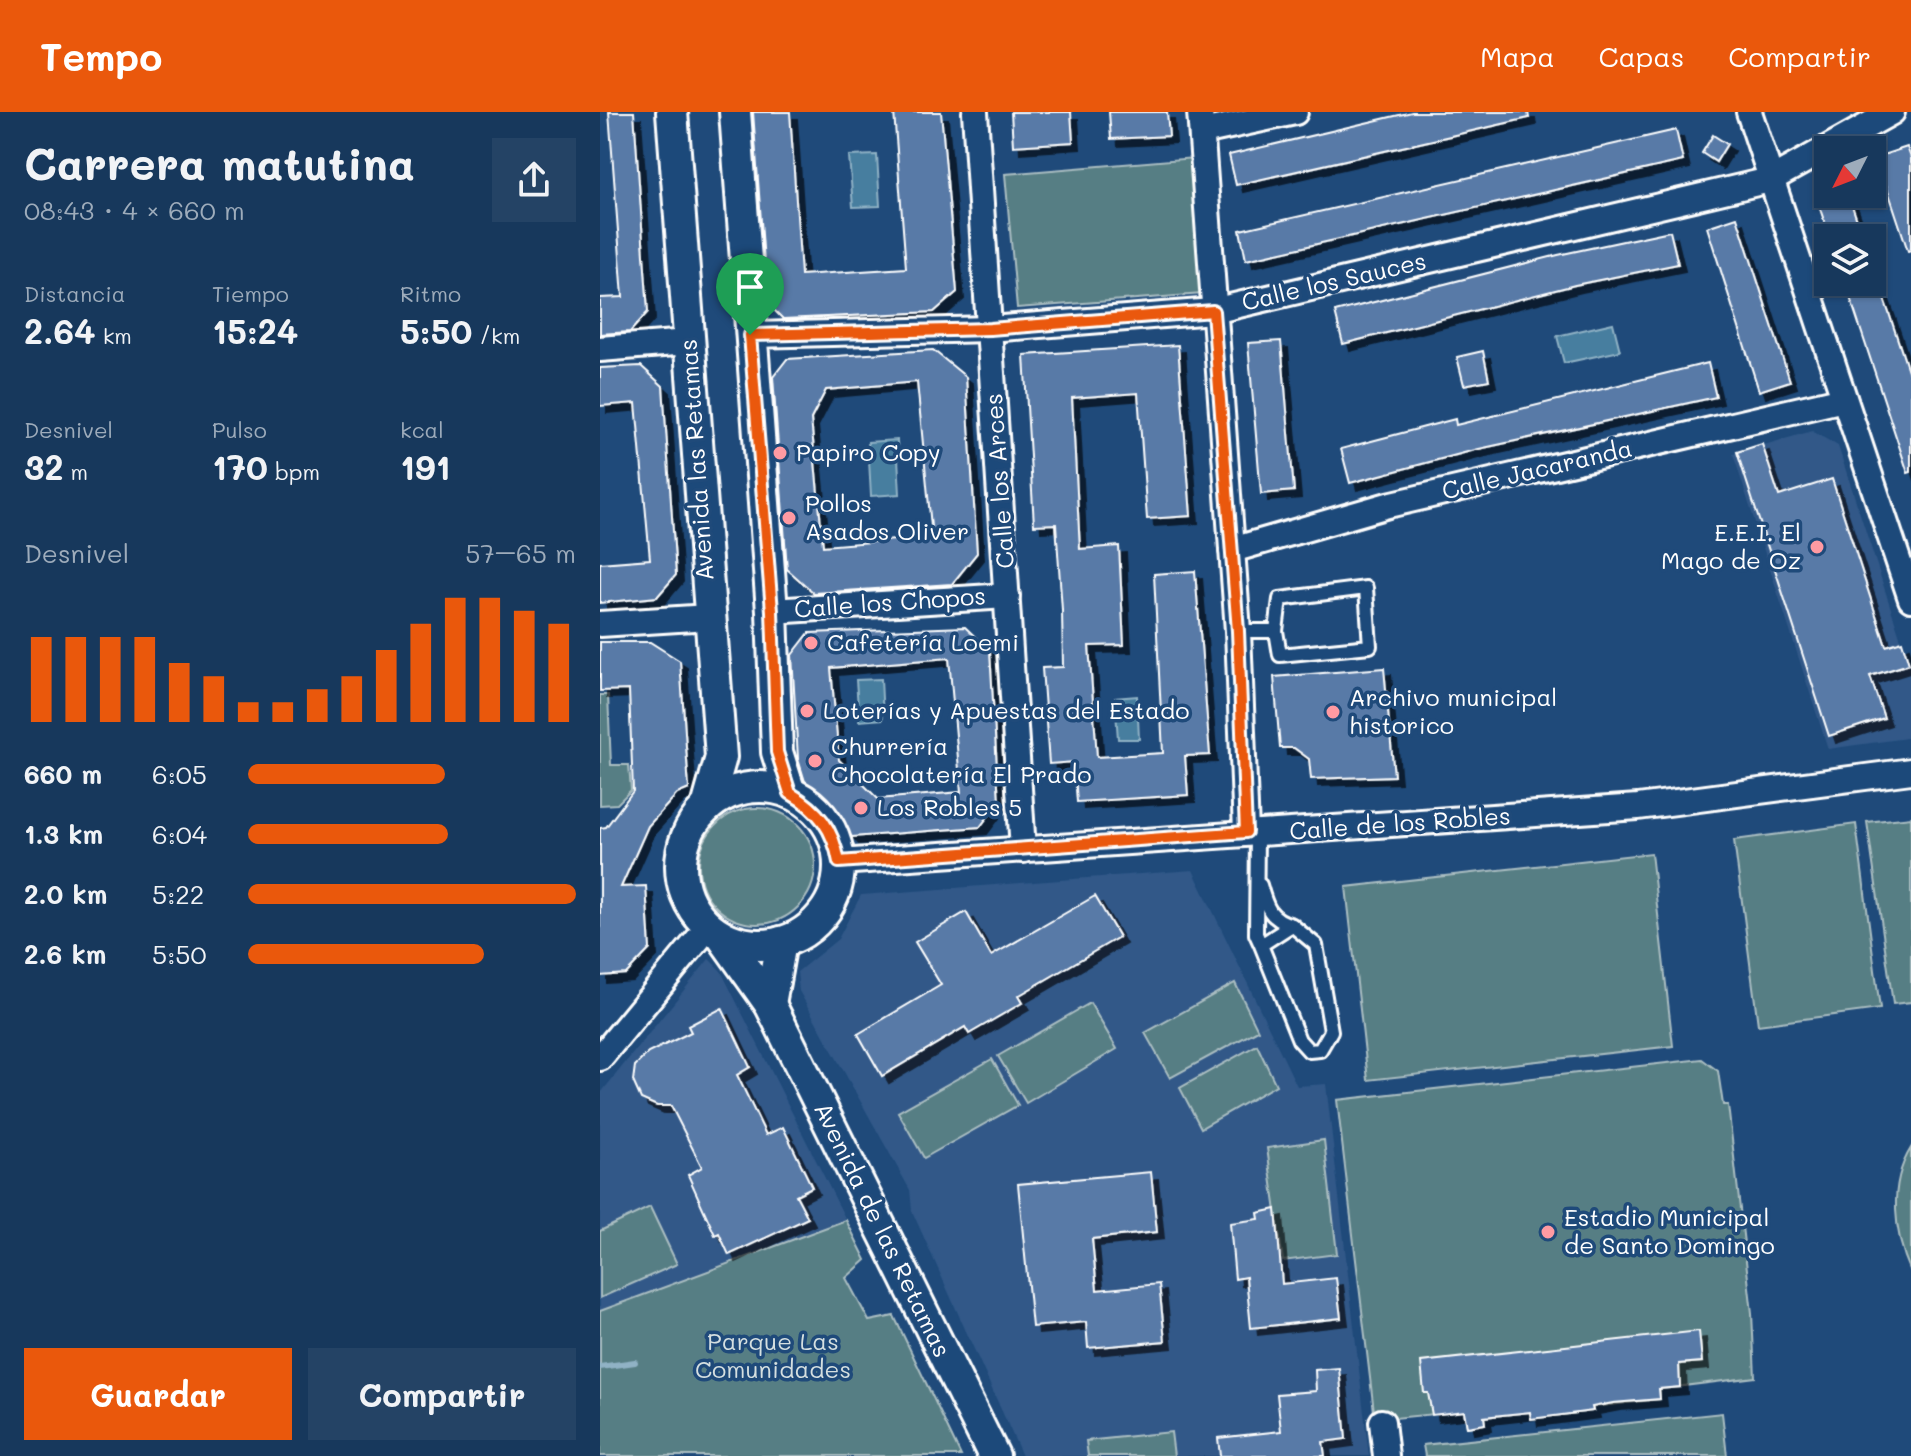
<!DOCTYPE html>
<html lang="es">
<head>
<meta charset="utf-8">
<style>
  :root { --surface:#17385c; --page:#244365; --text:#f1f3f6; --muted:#9eacbb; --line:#365272; --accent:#ea580c }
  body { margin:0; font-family:Mali,sans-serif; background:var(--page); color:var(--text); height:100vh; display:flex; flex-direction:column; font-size:30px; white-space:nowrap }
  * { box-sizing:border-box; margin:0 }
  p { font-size:26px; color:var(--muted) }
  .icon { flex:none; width:44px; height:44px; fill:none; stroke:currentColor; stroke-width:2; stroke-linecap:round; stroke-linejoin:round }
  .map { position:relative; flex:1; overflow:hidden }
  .drawer { display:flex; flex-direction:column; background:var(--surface); width:600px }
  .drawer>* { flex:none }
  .needle { width:52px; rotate:228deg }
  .controls { position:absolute; left:1214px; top:24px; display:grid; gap:16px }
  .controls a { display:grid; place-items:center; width:72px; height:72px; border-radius:0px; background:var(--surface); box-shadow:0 2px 6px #0004,0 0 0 2px var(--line); font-size:40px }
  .pin { position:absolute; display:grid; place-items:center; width:68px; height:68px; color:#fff; margin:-82px -34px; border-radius:50% 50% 50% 0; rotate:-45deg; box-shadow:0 0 8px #0007 }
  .pin .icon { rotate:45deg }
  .round { display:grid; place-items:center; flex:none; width:84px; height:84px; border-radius:0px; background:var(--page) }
  .head { display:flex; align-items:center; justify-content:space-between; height:136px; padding:0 24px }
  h1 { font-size:44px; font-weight:800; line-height:60px }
  .figures { display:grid; grid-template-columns:repeat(3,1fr); gap:12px; height:136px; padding:8px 24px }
  .figures div { display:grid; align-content:center }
  .figures b { font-size:34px; font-weight:800 }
  .figures small { font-size:22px; font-weight:400 }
  .figures p { font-size:22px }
  .chart { height:224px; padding:16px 24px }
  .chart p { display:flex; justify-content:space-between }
  .chart svg { width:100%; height:144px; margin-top:8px; stroke:var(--accent); stroke-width:6 }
  .cta { display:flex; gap:16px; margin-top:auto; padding:16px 24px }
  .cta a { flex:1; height:92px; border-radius:0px; background:var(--accent); color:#fff; font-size:32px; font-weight:800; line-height:92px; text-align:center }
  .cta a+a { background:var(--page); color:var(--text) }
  ul { padding:0 24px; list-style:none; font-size:26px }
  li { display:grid; grid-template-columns:128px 96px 1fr; align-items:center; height:60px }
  li i { height:20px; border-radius:10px; background:var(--accent) }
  header { display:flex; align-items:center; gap:48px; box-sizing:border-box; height:112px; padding:0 40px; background:var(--accent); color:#fff }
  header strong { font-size:38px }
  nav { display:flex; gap:44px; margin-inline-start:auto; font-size:28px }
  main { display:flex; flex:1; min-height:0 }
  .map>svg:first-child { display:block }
  .built { fill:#305888 }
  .green { fill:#577e84; stroke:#abbec2; stroke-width:2 }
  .water { fill:#467e9f; stroke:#90b2c5; stroke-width:2 }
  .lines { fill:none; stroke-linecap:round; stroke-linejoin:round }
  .stream { stroke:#90b2c5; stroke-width:6 }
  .building { fill:#587aa7; stroke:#fff; stroke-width:2; fill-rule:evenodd; filter:url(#shadow) }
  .service-casing { stroke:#fff; stroke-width:18 }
  .minor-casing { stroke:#fff; stroke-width:30 }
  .tertiary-casing { stroke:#fff; stroke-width:36 }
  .service { stroke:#1f4a7a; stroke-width:12 }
  .minor { stroke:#1f4a7a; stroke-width:24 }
  .tertiary { stroke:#1f4a7a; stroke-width:30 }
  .route-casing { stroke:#fff; stroke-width:16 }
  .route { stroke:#ea580c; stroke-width:10 }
  .poi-dot { fill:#ff9aa2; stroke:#1f4a7a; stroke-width:3 }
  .labels { text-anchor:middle; stroke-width:7; stroke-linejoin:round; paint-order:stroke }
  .street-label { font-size:24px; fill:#fff; stroke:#1f4a7a }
  .poi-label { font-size:24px; fill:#fff; stroke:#1f4a7a; text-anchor:start }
  .park-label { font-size:24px; fill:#d5dfe0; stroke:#1f4a7a }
</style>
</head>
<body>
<header>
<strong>Tempo</strong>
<nav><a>Mapa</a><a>Capas</a><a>Compartir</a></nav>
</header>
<main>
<section class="drawer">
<div class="head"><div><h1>Carrera matutina</h1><p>08:43 · 4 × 660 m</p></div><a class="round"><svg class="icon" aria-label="share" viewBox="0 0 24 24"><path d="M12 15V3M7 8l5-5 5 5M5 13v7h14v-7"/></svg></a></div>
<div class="figures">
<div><p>Distancia</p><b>2.64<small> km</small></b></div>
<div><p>Tiempo</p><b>15:24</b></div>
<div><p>Ritmo</p><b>5:50<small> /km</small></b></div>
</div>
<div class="figures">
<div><p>Desnivel</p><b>32<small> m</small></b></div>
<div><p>Pulso</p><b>170<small> bpm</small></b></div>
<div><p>kcal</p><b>191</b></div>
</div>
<div class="chart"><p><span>Desnivel</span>57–65 m</p>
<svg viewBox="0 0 160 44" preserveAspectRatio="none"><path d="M5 44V18M15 44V18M25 44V18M35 44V18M45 44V26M55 44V30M65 44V38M75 44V38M85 44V34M95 44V30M105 44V22M115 44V14M125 44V6M135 44V6M145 44V10M155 44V14"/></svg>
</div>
<ul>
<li><b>660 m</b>6:05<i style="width:60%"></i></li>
<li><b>1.3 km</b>6:04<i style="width:61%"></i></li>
<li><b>2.0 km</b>5:22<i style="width:100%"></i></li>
<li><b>2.6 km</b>5:50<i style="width:72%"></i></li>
</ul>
<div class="cta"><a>Guardar</a><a>Compartir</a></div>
</section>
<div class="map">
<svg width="1311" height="1344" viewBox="0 0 1311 1344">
  <defs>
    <filter id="shadow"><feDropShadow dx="7" dy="7" stdDeviation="0" flood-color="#0009"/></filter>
  </defs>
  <rect width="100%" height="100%" fill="#1f4a7a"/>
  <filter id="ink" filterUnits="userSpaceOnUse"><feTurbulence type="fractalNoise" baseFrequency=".0125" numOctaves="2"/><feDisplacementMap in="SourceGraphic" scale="16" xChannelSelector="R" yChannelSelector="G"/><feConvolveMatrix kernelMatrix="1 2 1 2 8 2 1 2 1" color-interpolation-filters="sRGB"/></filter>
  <g filter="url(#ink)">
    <!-- built -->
    <g class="built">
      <polygon points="1212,319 1238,334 1311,558 1311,618 1307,626 1228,637 1133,342"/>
      <polygon points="593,758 697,974 726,972 769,1344 422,1344 312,1099 310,1078 199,879 197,860 238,827 261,783"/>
      <polygon points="109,847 121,859 246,1108 0,1199 0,982"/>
    </g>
    <!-- green -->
    <g class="green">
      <polygon points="594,46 603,182 417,196 405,62"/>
      <polygon points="0,583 8,583 11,653 29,653 31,678 17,692 0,693"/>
      <circle cx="157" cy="754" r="58"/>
      <polygon points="1311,705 1311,890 1293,892 1267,710"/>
      <polygon points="1256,712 1280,897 1158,913 1134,728"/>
      <polygon points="1051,741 1073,934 768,968 746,775"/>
      <polygon points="635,871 658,918 570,966 545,921"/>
      <polygon points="490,891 517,937 426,991 398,944"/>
      <polygon points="657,933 676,973 601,1016 580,976"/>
      <polygon points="392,947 418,993 324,1046 298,1000"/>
      <polygon points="1102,947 1118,959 1123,993 1128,993 1152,1201 1155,1265 1060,1277 1060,1287 993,1295 993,1299 931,1307 930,1300 884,1305 885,1312 867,1315 864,1299 775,1308 737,988"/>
      <polygon points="724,1028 737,1142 683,1149 667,1036"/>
      <path d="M1311,1036V1160C1294,1122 1288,1073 1311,1036Z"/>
      <polygon points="50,1095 77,1152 0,1186 0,1119"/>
      <polygon points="246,1108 266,1148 246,1166 269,1209 294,1204 361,1344 0,1344 0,1199"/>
      <polygon points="1122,1301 1127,1344 825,1344 823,1333"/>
      <polygon points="571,1320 574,1344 488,1344 486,1329"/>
    </g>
    <!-- water -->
    <g class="water">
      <polygon points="277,43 280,94 253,95 249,44"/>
      <polygon points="1013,211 1020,239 964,251 957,224"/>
      <polygon points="297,328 300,382 271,384 268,330"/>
      <polygon points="281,567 283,607 259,609 256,568"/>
      <polygon points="537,584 539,627 518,627 515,586"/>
    </g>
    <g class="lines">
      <!-- stream -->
      <polyline class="stream" points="0,1255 35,1250"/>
    </g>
    <!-- building -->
    <g class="building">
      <polygon points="9,0 34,0 48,200 30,220 0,222 0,186 23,185"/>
      <polygon points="153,0 190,0 201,163 306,156 294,0 341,0 357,180 334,200 183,207 167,191"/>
      <polygon points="411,0 471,0 473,30 413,34"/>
      <polygon points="509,0 567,0 569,24 511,27"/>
      <polygon points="812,0 928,0 929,6 636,73 629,43"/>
      <polygon points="1076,18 1083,49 646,148 640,118"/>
      <polygon points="1113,23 1127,32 1116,50 1102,41"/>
      <polygon points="1307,35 1311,46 1311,138 1308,139 1277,45"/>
      <polygon points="1234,82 1248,82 1263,126 1230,126 1217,88"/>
      <polygon points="1137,105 1190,269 1159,279 1107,115"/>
      <polygon points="1070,119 1078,152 975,173 743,232 735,200 958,143"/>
      <polygon points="1245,170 1278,170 1289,201 1311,268 1311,360 1308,361"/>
      <polygon points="681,229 694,379 661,382 648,231"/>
      <polygon points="578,233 591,404 547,407 538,281 472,286 480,437 519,434 524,533 489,534 497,645 563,641 554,462 595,459 610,643 585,644 588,683 477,690 474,650 449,652 442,556 463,555 462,498 456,412 434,413 424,243"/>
      <path d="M333,238L366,265L377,441L352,472L214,481L187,457L173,265L187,247ZM317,270L332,425L223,434L211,307L226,278Z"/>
      <polygon points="883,239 889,268 864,273 857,245"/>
      <polygon points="1108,251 1116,285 879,337 750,371 741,337 855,307 856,313"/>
      <polygon points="41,254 63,274 76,463 57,485 0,491 0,451 50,447 36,291 0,294 0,256"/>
      <polygon points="1162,332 1179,384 1232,367 1286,534 1302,529 1309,552 1270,564 1284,606 1229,624 1137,340"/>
      <path d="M365,515L390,539L399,690L380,715L252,725L207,676L198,647L192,543L209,521ZM349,546L361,680L278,687L239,648L231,556Z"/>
      <polygon points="0,530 50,530 80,549 89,677 77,682 48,714 21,775 46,774 50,837 26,862 0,864 0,716 6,715 33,679 29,578 0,579"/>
      <polygon points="784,556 794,664 711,667 709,647 694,636 680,636 674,565"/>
      <polygon points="495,784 519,825 418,884 422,891 369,922 365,915 282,964 258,922 341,873 315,830 366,800 391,844"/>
      <polygon points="122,896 150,955 137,963 166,1023 183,1015 212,1075 196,1083 208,1106 129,1143 119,1121 115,1123 88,1063 102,1055 71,994 57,994 41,987 33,969 35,954 48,941 91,920 88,914"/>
      <polygon points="551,1060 557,1120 492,1127 497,1178 559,1172 565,1229 488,1236 486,1210 432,1215 418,1072"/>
      <polygon points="676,1097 682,1172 736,1166 741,1206 651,1216 646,1165 635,1167 630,1111 659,1107 658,1101"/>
      <polygon points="1099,1219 1102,1250 1079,1252 1080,1275 1059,1277 1060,1287 1013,1291 992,1295 993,1299 931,1307 930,1300 884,1305 885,1312 867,1315 864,1299 832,1303 828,1281 824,1281 821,1250"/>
      <polygon points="739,1256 746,1327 723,1330 725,1344 620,1344 618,1326 681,1319 677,1282 716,1279 715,1258"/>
    </g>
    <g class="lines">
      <!-- service casing -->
      <g class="service-casing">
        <g id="service">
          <polyline points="638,519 676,519 680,543 770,534 766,476 680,487 676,519"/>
          <polyline points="657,722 656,822 661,833 699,928 709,939 720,938 731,919 716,833 692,813 661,833"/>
          <path d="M660,773C666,794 669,807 692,813"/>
        </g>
      </g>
      <!-- minor casing -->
      <g class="minor-casing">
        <g id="minor">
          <polyline points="375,0 423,738"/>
          <polyline points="600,0 638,519 646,720"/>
          <polyline points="1149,0 1311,487"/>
          <polyline points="602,20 695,0"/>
          <polyline points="150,223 390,217 613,199 1170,68 1292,0"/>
          <polyline points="0,237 88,230"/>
          <polyline points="632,438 788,393 1244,287"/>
          <polyline points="172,499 407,484"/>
          <polyline points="0,512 109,505"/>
          <polyline points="239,750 1038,695 1311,659"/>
          <polyline points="0,946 109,814"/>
          <polyline points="782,1310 786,1344"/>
        </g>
      </g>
      <!-- tertiary casing -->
      <g class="tertiary-casing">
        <g id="tertiary">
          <polyline points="72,0 121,645 107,695"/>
          <polyline points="135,0 172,499 177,640 190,681"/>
          <circle cx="160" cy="754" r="79"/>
          <polyline points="121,823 170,892 394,1344"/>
          <polyline points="170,892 181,830"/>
        </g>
      </g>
      <!-- service -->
      <use href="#service" class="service"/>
      <!-- minor -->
      <use href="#minor" class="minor"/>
      <!-- tertiary -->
      <use href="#tertiary" class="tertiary"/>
    </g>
  </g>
  <g class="lines" filter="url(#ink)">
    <!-- route casing -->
    <g class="route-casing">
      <path id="route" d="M613,199L638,519L646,720L239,750C233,717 219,698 190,681L177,640L172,499L150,223L390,217Z"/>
    </g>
    <!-- route -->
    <use href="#route" class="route"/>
  </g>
  <!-- markers -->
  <g class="poi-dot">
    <circle cx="180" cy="341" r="8"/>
    <circle cx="189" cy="406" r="8"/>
    <circle cx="1217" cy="435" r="8"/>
    <circle cx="211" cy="531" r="8"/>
    <circle cx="207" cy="599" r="8"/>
    <circle cx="733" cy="600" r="8"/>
    <circle cx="215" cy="649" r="8"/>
    <circle cx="261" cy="696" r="8"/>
    <circle cx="948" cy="1120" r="8"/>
  </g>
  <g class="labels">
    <!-- street labels -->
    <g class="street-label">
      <text transform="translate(734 170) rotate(-13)" y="8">Calle los Sauces</text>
      <text transform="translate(97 348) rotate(-94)" y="8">Avenida las Retamas</text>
      <text transform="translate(937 358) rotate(-13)" y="8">Calle Jacaranda</text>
      <text transform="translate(400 369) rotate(-94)" y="8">Calle los Arces</text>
      <text transform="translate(290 491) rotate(-4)" y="8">Calle los Chopos</text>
      <text transform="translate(800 712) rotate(-4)" y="8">Calle de los Robles</text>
      <text transform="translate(282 1118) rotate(64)" y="8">Avenida de las Retamas</text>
    </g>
    <!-- poi labels -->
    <g class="poi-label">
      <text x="196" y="349">Papiro Copy</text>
      <text x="205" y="400">Pollos<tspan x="205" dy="28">Asados Oliver</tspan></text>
      <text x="1201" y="429" text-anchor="end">E.E.I. El<tspan x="1201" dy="28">Mago de Oz</tspan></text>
      <text x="227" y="539">Cafetería Loemi</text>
      <text x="749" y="594">Archivo municipal<tspan x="749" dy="28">historico</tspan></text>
      <text x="223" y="607">Loterías y Apuestas del Estado</text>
      <text x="231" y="643">Churrería<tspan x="231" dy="28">Chocolatería El Prado</tspan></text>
      <text x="277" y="704">Los Robles 5</text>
      <text x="964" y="1114">Estadio Municipal<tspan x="964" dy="28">de Santo Domingo</tspan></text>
    </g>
    <!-- park labels -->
    <g class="park-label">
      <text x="173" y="1238">Parque Las<tspan x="173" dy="28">Comunidades</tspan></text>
    </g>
  </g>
</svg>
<div class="controls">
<a><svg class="needle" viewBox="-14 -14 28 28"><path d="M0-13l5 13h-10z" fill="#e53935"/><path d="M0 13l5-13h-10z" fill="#9eacbb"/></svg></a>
<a><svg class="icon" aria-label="layers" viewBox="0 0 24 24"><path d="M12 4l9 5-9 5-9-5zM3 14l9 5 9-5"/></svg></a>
</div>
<div class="pin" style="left:150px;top:223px;background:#1e9e55"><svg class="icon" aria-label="arrive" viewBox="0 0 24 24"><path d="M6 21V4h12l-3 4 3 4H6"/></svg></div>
</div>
</main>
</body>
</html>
